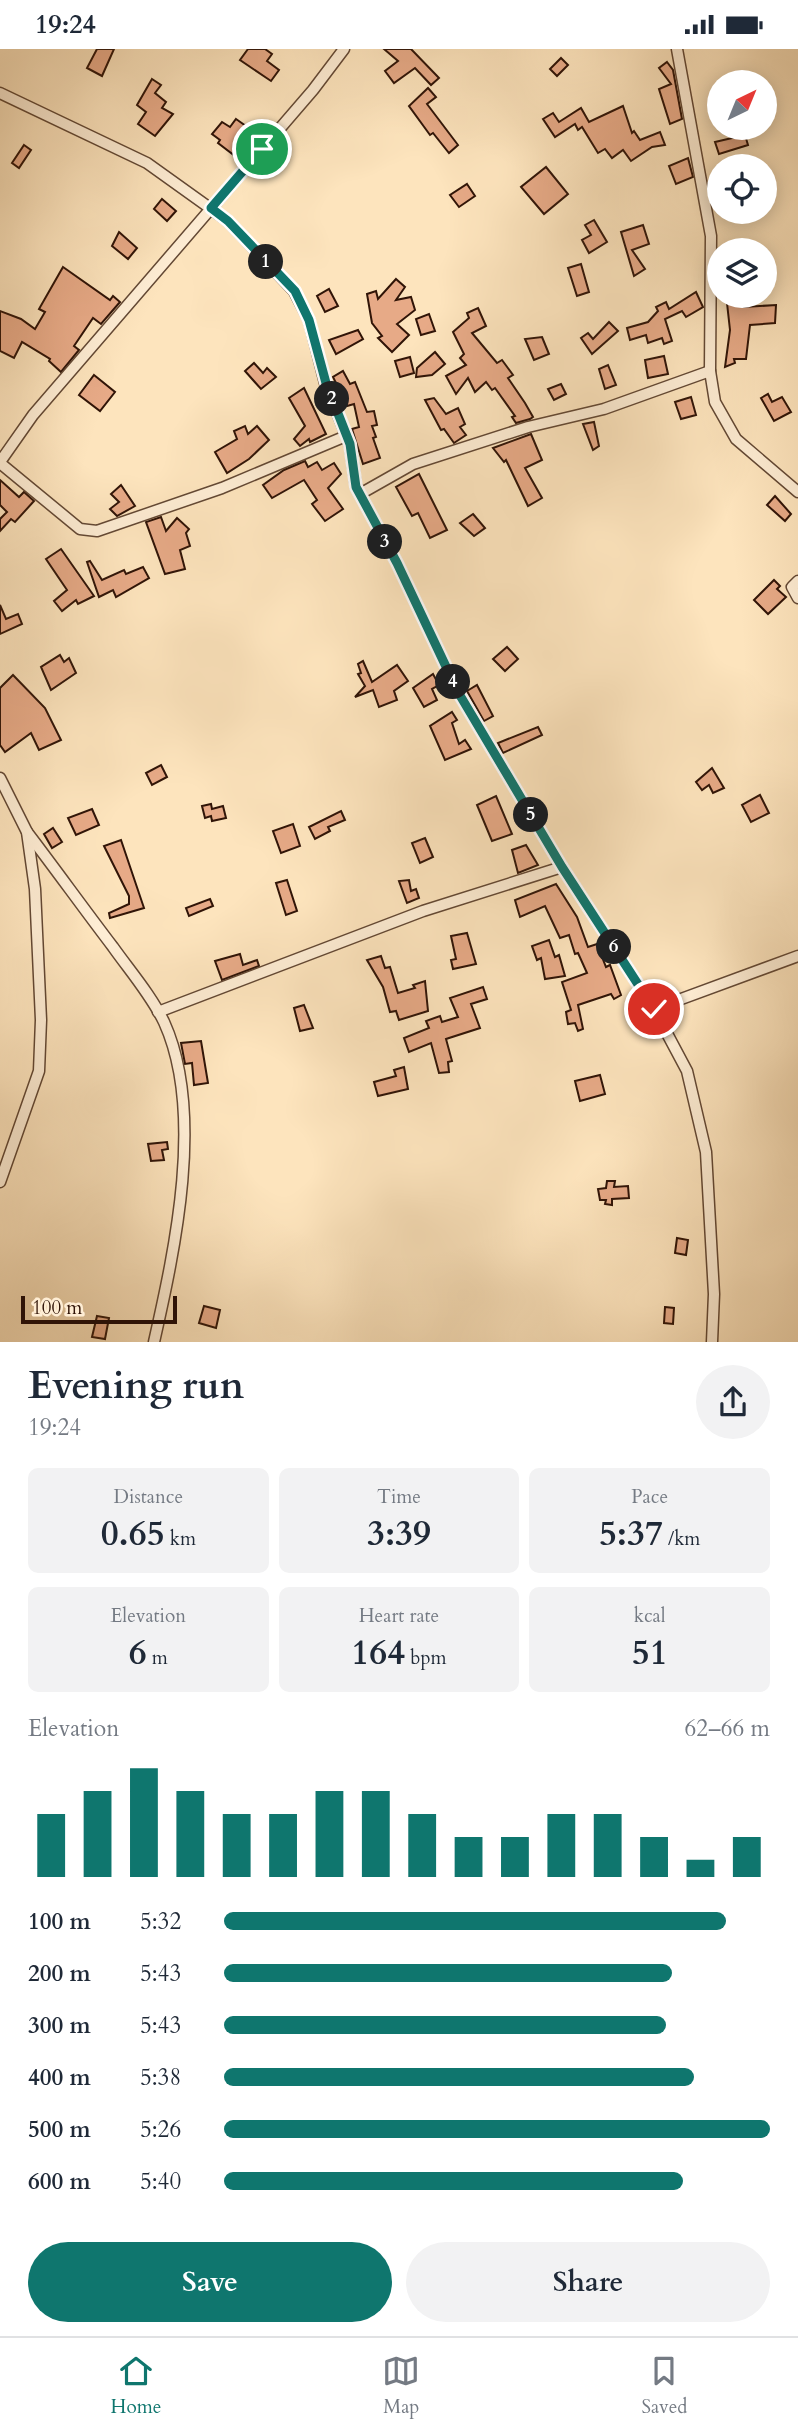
<!DOCTYPE html>
<html lang="en">
<head>
<meta charset="utf-8">
<style>
  :root { --surface:#fff; --page:#f2f2f3; --text:#1f2937; --muted:#747a83; --line:#e0e1e3; --accent:#0f766e }
  body { margin:0; font-family:Cardo,serif; background:var(--page); color:var(--text); height:100vh; display:flex; flex-direction:column; font-size:26px; white-space:nowrap }
  * { box-sizing:border-box; margin:0 }
  p { font-size:23px; color:var(--muted) }
  .icon { flex:none; width:38px; height:38px; fill:none; stroke:currentColor; stroke-width:2; stroke-linecap:round; stroke-linejoin:round }
  .map { position:relative; height:1293px; overflow:hidden }
  .drawer { display:flex; flex-direction:column; background:var(--surface); flex:1 }
  .drawer>* { flex:none }
  .needle { width:46px; rotate:43deg }
  .tools { position:absolute; left:707px; top:21px; display:grid; gap:14px }
  .tools a { display:grid; place-items:center; width:70px; height:70px; border-radius:50%; background:var(--surface); box-shadow:0 4px 18px #0003; font-size:35px }
  .scale { position:absolute; left:21px; bottom:18px; width:156px; box-sizing:border-box; padding-left:7px; border:4px solid #301407; border-top:0; font-size:19px; line-height:24px; white-space:nowrap; color:#301407; -webkit-text-stroke:5px #feedd4; paint-order:stroke }
  .pin { position:absolute; display:grid; place-items:center; width:60px; height:60px; color:#fff; margin:-30px; border:4px solid #fff; border-radius:50%; box-shadow:0 2px 7px #0007 }
  .km { position:absolute; width:35px; height:35px; margin:-18px; border-radius:50%; background:#222; color:#fff; font-size:19px; line-height:35px; text-align:center }
  .round { display:grid; place-items:center; flex:none; width:74px; height:74px; border-radius:37px; background:var(--page) }
  .summary { display:flex; align-items:center; justify-content:space-between; height:119px; padding:0 28px }
  h1 { font-size:38px; font-weight:600; line-height:52px }
  .metrics { display:grid; grid-template-columns:repeat(3,1fr); gap:10px; height:119px; padding:7px 28px }
  .metrics div { display:grid; align-content:center; border-radius:10px; background:var(--page); text-align:center }
  .metrics b { font-size:35px; font-weight:600 }
  .metrics small { font-size:19px; font-weight:400 }
  .metrics p { font-size:19px }
  .chart { height:196px; padding:14px 28px }
  .chart p { display:flex; justify-content:space-between }
  .chart svg { width:100%; height:126px; margin-top:7px; stroke:var(--accent); stroke-width:6 }
  .cta { display:flex; gap:14px; margin-top:auto; padding:14px 28px }
  .cta a { flex:1; height:80px; border-radius:42px; background:var(--accent); color:#fff; font-size:28px; font-weight:600; line-height:80px; text-align:center }
  .cta a+a { background:var(--page); color:var(--text) }
  ul { padding:0 28px; list-style:none; font-size:23px }
  li { display:grid; grid-template-columns:112px 84px 1fr; align-items:center; height:52px }
  li i { height:18px; border-radius:9px; background:var(--accent) }
  .status { display:flex; justify-content:space-between; align-items:center; height:49px; padding:0 35px; background:var(--surface); direction:ltr }
  .status svg { height:19px; fill:currentColor }
  .dock { display:flex; justify-content:space-around; align-items:center; height:98px; border-top:2px solid var(--line); background:var(--surface); font-size:19px; color:var(--muted) }
  .dock a { display:grid; justify-items:center; gap:4px }
  .dock .active { color:var(--accent) }
  .map>svg:first-child { display:block }
  .building { fill:#e7aa87; stroke:#301407; stroke-width:2 }
  .lines { fill:none; stroke-linecap:round; stroke-linejoin:round }
  .street-casing { stroke:#634834; stroke-width:13 }
  .street { stroke:#feedd4; stroke-width:10 }
  .route-casing { stroke:#fff; stroke-width:14 }
  .route { stroke:#0f766e; stroke-width:9 }
</style>
</head>
<body>
<div class="status"><b>19:24</b><svg viewBox="0 0 49 12"><path d="M0 12V9h3v3zM5 12V6h3v6zM10 12V3h3v9zM15 12V0h3v12zM26 1h20v11H26zM47 4h2v5h-2z"/></svg></div>
<div class="map">
<svg width="798" height="1293" viewBox="0 0 798 1293">
  <rect width="100%" height="100%" fill="#fde4bd"/>
  <filter id="stains"><feTurbulence type="fractalNoise" baseFrequency=".00286" numOctaves="4"/><feColorMatrix values="0 0 0 0 .2 0 0 0 0 .09 0 0 0 0 .02 0 0 0 .5 -.17"/></filter>
  <radialGradient id="worn" r=".72"><stop offset=".6" stop-color="#630" stop-opacity="0"/><stop offset="1" stop-color="#630" stop-opacity=".3"/></radialGradient>
  <!-- building -->
  <g class="building">
    <polygon points="97,0 114,0 102,27 87,19"/>
    <polygon points="248,0 265,0 272,5 267,12 279,21 271,32 240,11"/>
    <polygon points="384,0 411,0 439,29 431,36 415,19 394,34 385,22 398,12"/>
    <polygon points="561,9 568,16 557,27 550,20"/>
    <polygon points="667,13 673,21 682,70 670,75 659,40 671,35 659,19"/>
    <polygon points="152,30 161,36 155,44 166,53 162,59 173,65 155,87 138,75 146,63 137,56"/>
    <polygon points="428,39 436,48 427,55 458,96 449,104 433,84 430,86 409,57"/>
    <polygon points="623,57 632,84 634,82 640,91 660,83 665,96 652,98 631,112 623,101 612,109 605,100 598,104 582,78 578,81 575,75 555,88 543,70 553,64 559,73 581,59 589,73"/>
    <polygon points="236,70 253,82 235,107 218,94 220,91 212,85 222,73 230,78"/>
    <polygon points="745,86 748,96 719,105 715,93"/>
    <polygon points="24,96 31,101 19,119 12,114"/>
    <polygon points="688,109 693,128 676,135 669,117"/>
    <polygon points="546,118 568,145 544,165 521,138"/>
    <polygon points="467,135 475,147 459,158 450,146"/>
    <polygon points="162,150 176,162 167,172 154,160"/>
    <polygon points="594,171 607,193 589,204 582,191 591,186 585,176"/>
    <polygon points="643,176 649,195 632,201 645,220 634,227 621,183"/>
    <polygon points="119,183 137,199 128,210 112,197"/>
    <polygon points="581,215 589,243 577,247 568,219"/>
    <polygon points="63,218 110,251 113,247 120,253 101,275 93,269 74,297 79,301 61,323 49,312 50,310 22,293 14,309 0,302 0,262 21,270 35,280 45,263 39,260"/>
    <polygon points="396,230 405,238 396,251 411,248 415,261 397,275 409,286 392,303 378,289 382,287 372,274 367,245 376,242 378,250"/>
    <polygon points="329,240 338,257 325,263 317,247"/>
    <polygon points="696,243 703,258 686,268 682,262 665,270 672,292 664,295 662,289 648,294 646,286 630,291 627,279 648,273 658,262 656,258 666,253 669,260"/>
    <polygon points="744,253 744,258 776,256 775,274 750,276 746,310 734,310 735,314 725,318 730,281 727,254"/>
    <polygon points="478,259 486,277 472,284 497,314 502,311 513,326 508,329 525,354 533,368 530,370 516,374 512,368 515,367 495,339 492,341 486,333 475,343 468,329 456,345 446,327 466,316 460,309 464,305 453,283 469,269 467,264"/>
    <polygon points="429,265 435,282 421,286 416,270"/>
    <polygon points="609,273 618,282 592,305 581,289 588,284 593,290"/>
    <polygon points="358,281 363,290 336,305 329,291"/>
    <polygon points="542,288 549,305 534,311 525,290"/>
    <polygon points="435,303 445,315 432,326 416,328 417,319"/>
    <polygon points="664,307 668,325 648,329 645,311"/>
    <polygon points="410,308 414,324 400,328 395,312"/>
    <polygon points="254,314 263,324 267,319 276,328 261,340 245,322"/>
    <polygon points="608,316 616,336 605,340 599,320"/>
    <polygon points="343,322 350,335 355,333 367,363 374,362 377,376 372,377 376,388 373,389 380,409 363,415 352,380 359,378 354,355 347,357 333,328"/>
    <polygon points="94,326 115,343 100,362 79,346"/>
    <polygon points="561,335 566,345 554,351 548,340"/>
    <polygon points="304,339 326,385 310,393 309,390 300,397 294,390 305,377 289,349"/>
    <polygon points="768,345 772,353 782,348 791,363 774,372 761,349"/>
    <polygon points="691,348 696,366 681,370 675,353"/>
    <polygon points="434,349 446,365 458,359 465,375 460,378 466,386 454,394 444,380 441,381 425,351"/>
    <polygon points="594,373 599,397 593,401 583,375"/>
    <polygon points="245,377 248,385 257,377 269,391 249,410 227,424 215,403 237,390 234,382"/>
    <polygon points="531,385 542,411 525,419 542,449 528,457 506,411 504,413 493,399"/>
    <polygon points="305,412 308,418 317,413 322,421 334,414 341,425 328,439 343,460 325,472 312,455 317,451 304,431 272,449 263,436 284,421"/>
    <polygon points="419,425 447,481 430,489 418,464 412,467 396,438"/>
    <polygon points="0,431 19,448 24,443 34,452 15,473 11,470 0,482 0,470 7,463 0,456"/>
    <polygon points="121,436 135,457 117,467 110,460 119,453 111,445"/>
    <polygon points="775,447 791,465 785,472 767,456"/>
    <polygon points="473,465 485,479 474,487 460,474"/>
    <polygon points="161,468 166,482 177,469 189,480 186,484 190,497 180,501 185,520 165,525 146,473"/>
    <polygon points="61,500 94,547 78,555 76,551 62,562 54,552 67,541 46,510"/>
    <polygon points="90,512 102,531 124,521 126,525 143,518 149,529 116,548 113,541 99,548 87,513"/>
    <polygon points="774,531 780,537 777,540 786,548 768,565 754,551"/>
    <polygon points="0,556 6,570 18,565 22,575 0,585"/>
    <polygon points="507,598 518,610 505,622 493,610"/>
    <polygon points="60,606 64,613 69,609 76,624 51,641 41,618"/>
    <polygon points="363,612 372,633 397,616 408,632 394,642 397,651 379,658 373,641 355,648 365,637 358,625 361,624 358,615"/>
    <polygon points="433,625 439,636 432,640 437,651 424,658 413,639"/>
    <polygon points="13,626 45,659 61,691 39,701 31,684 5,703 0,696 0,639"/>
    <polygon points="477,636 493,667 484,672 467,642"/>
    <polygon points="452,663 457,671 452,674 459,695 465,691 471,700 445,711 430,677"/>
    <polygon points="538,678 542,686 503,704 498,694"/>
    <polygon points="161,716 167,728 152,736 146,724"/>
    <polygon points="712,719 724,739 713,744 709,736 702,741 696,733"/>
    <polygon points="760,746 769,764 751,773 742,756"/>
    <polygon points="496,747 512,785 492,792 477,756"/>
    <polygon points="211,755 212,760 223,757 226,769 212,772 211,767 205,769 202,757"/>
    <polygon points="92,760 99,776 76,786 68,769"/>
    <polygon points="341,762 345,771 328,778 330,782 315,790 309,778"/>
    <polygon points="293,775 300,797 281,804 273,782"/>
    <polygon points="53,779 62,793 52,799 44,785"/>
    <polygon points="425,789 433,808 420,814 412,794"/>
    <polygon points="121,791 144,859 110,869 109,864 129,855 129,847 104,797"/>
    <polygon points="526,796 538,816 518,824 512,801"/>
    <polygon points="287,831 297,862 286,866 276,834"/>
    <polygon points="409,831 411,842 416,840 419,849 407,854 399,832"/>
    <polygon points="556,835 577,868 588,898 597,895 606,918 610,916 621,946 614,950 611,945 578,956 583,980 578,982 575,974 568,975 566,963 571,961 562,933 587,924 578,904 575,905 569,886 560,889 545,857 520,868 515,851"/>
    <polygon points="210,850 213,857 189,867 186,859"/>
    <polygon points="467,884 476,915 453,920 451,911 456,910 451,887"/>
    <polygon points="549,891 555,908 559,906 565,927 545,930 541,909 537,911 532,897"/>
    <polygon points="240,905 243,916 257,911 259,917 222,931 215,912"/>
    <polygon points="381,907 385,919 390,918 398,944 415,939 413,936 425,932 428,962 399,971 396,962 390,963 383,938 367,911"/>
    <polygon points="483,938 487,950 471,955 480,979 446,990 452,1012 448,1013 449,1023 439,1024 431,994 409,1003 404,989 429,979 426,972 440,967 442,973 458,968 450,949"/>
    <polygon points="304,956 313,979 300,982 294,959"/>
    <polygon points="201,992 208,1034 194,1036 192,1014 185,1015 181,994"/>
    <polygon points="404,1018 408,1040 378,1047 374,1033 396,1027 394,1021"/>
    <polygon points="600,1026 605,1045 580,1052 575,1032"/>
    <polygon points="167,1093 168,1100 162,1101 164,1111 151,1112 148,1095"/>
    <polygon points="607,1132 615,1132 614,1138 628,1137 629,1149 612,1150 612,1156 605,1155 606,1151 600,1151 598,1140 606,1139"/>
    <polygon points="677,1189 688,1191 686,1206 675,1204"/>
    <polygon points="204,1257 220,1261 216,1279 199,1274"/>
    <polygon points="665,1258 674,1259 673,1275 664,1274"/>
    <polygon points="97,1267 109,1269 105,1290 92,1288"/>
  </g>
  <g class="lines">
    <!-- street casing -->
    <g class="street-casing">
      <g id="street">
        <polyline points="677,0 711,187 710,322 715,353 736,390 798,443"/>
        <polyline points="0,44 147,114 228,172 294,242 309,271 325,334 350,395 356,438 397,514 458,643 562,818 654,960 687,1022 706,1103 714,1245 712,1293"/>
        <polyline points="0,413 33,366 313,41 344,0"/>
        <polyline points="0,414 80,480 97,482 222,439 346,387"/>
        <polyline points="360,445 413,415 528,378 604,360 710,322"/>
        <polyline points="798,532 792,538 798,549"/>
        <polyline points="0,729 27,783 35,840 41,971 39,1022 0,1133"/>
        <path d="M27,783C56,821 84,860 113,898C130,922 151,946 164,973C205,1063 175,1200 154,1293"/>
        <polyline points="654,960 798,907"/>
        <polyline points="158,963 423,862 562,818"/>
      </g>
    </g>
    <!-- street -->
    <use href="#street" class="street"/>
  </g>
  <g class="lines">
    <!-- route casing -->
    <g class="route-casing">
      <polyline id="route" points="262,100 211,159 228,172 295,242 309,271 326,334 350,395 356,438 397,514 458,643 562,818 654,960"/>
    </g>
    <!-- route -->
    <use href="#route" class="route"/>
  </g>
  <rect width="100%" height="100%" filter="url(#stains)"/>
  <rect width="100%" height="100%" fill="url(#worn)"/>
</svg>
<div class="tools">
<a><svg class="needle" viewBox="-14 -14 28 28"><path d="M0-13l5 13h-10z" fill="#e53935"/><path d="M0 13l5-13h-10z" fill="#747a83"/></svg></a>
<a><svg class="icon" aria-label="locate" viewBox="0 0 24 24"><circle cx="12" cy="12" r="6"/><path d="M12 2v4M12 18v4M2 12h4M18 12h4"/></svg></a>
<a><svg class="icon" aria-label="layers" viewBox="0 0 24 24"><path d="M12 4l9 5-9 5-9-5zM3 14l9 5 9-5"/></svg></a>
</div>
<div class="scale">100 m</div>
<div class="pin" style="left:262px;top:100px;background:#1e9e55"><svg class="icon" aria-label="arrive" viewBox="0 0 24 24"><path d="M6 21V4h12l-3 4 3 4H6"/></svg></div>
<div class="pin" style="left:654px;top:960px;background:#d93025"><svg class="icon" aria-label="check" viewBox="0 0 24 24"><path d="M5 12l5 5 9-10"/></svg></div>
<b class="km" style="left:266px;top:213px">1</b>
<b class="km" style="left:332px;top:350px">2</b>
<b class="km" style="left:385px;top:493px">3</b>
<b class="km" style="left:453px;top:633px">4</b>
<b class="km" style="left:531px;top:766px">5</b>
<b class="km" style="left:614px;top:898px">6</b>
</div>
<section class="drawer">
<div class="summary"><div><h1>Evening run</h1><p>19:24</p></div><a class="round"><svg class="icon" aria-label="share" viewBox="0 0 24 24"><path d="M12 15V3M7 8l5-5 5 5M5 13v7h14v-7"/></svg></a></div>
<div class="metrics">
<div><p>Distance</p><b>0.65<small> km</small></b></div>
<div><p>Time</p><b>3:39</b></div>
<div><p>Pace</p><b>5:37<small> /km</small></b></div>
</div>
<div class="metrics">
<div><p>Elevation</p><b>6<small> m</small></b></div>
<div><p>Heart rate</p><b>164<small> bpm</small></b></div>
<div><p>kcal</p><b>51</b></div>
</div>
<div class="chart"><p><span>Elevation</span>62–66 m</p>
<svg viewBox="0 0 160 44" preserveAspectRatio="none"><path d="M5 44V22M15 44V14M25 44V6M35 44V14M45 44V22M55 44V22M65 44V14M75 44V14M85 44V22M95 44V30M105 44V30M115 44V22M125 44V22M135 44V30M145 44V38M155 44V30"/></svg>
</div>
<ul>
<li><b>100 m</b>5:32<i style="width:92%"></i></li>
<li><b>200 m</b>5:43<i style="width:82%"></i></li>
<li><b>300 m</b>5:43<i style="width:81%"></i></li>
<li><b>400 m</b>5:38<i style="width:86%"></i></li>
<li><b>500 m</b>5:26<i style="width:100%"></i></li>
<li><b>600 m</b>5:40<i style="width:84%"></i></li>
</ul>
<div class="cta"><a>Save</a><a>Share</a></div>
</section>
<nav class="dock">
<a class="active"><svg class="icon" aria-label="home" viewBox="0 0 24 24"><path d="M3 11l9-7 9 7M6 9v11h12V9"/></svg>Home</a>
<a><svg class="icon" aria-label="map" viewBox="0 0 24 24"><path d="M3 6l6-2 6 2 6-2v14l-6 2-6-2-6 2zM9 4v14M15 6v14"/></svg>Map</a>
<a><svg class="icon" aria-label="saved" viewBox="0 0 24 24"><path d="M7 4h10v16l-5-4-5 4z"/></svg>Saved</a>
</nav>
</body>
</html>
